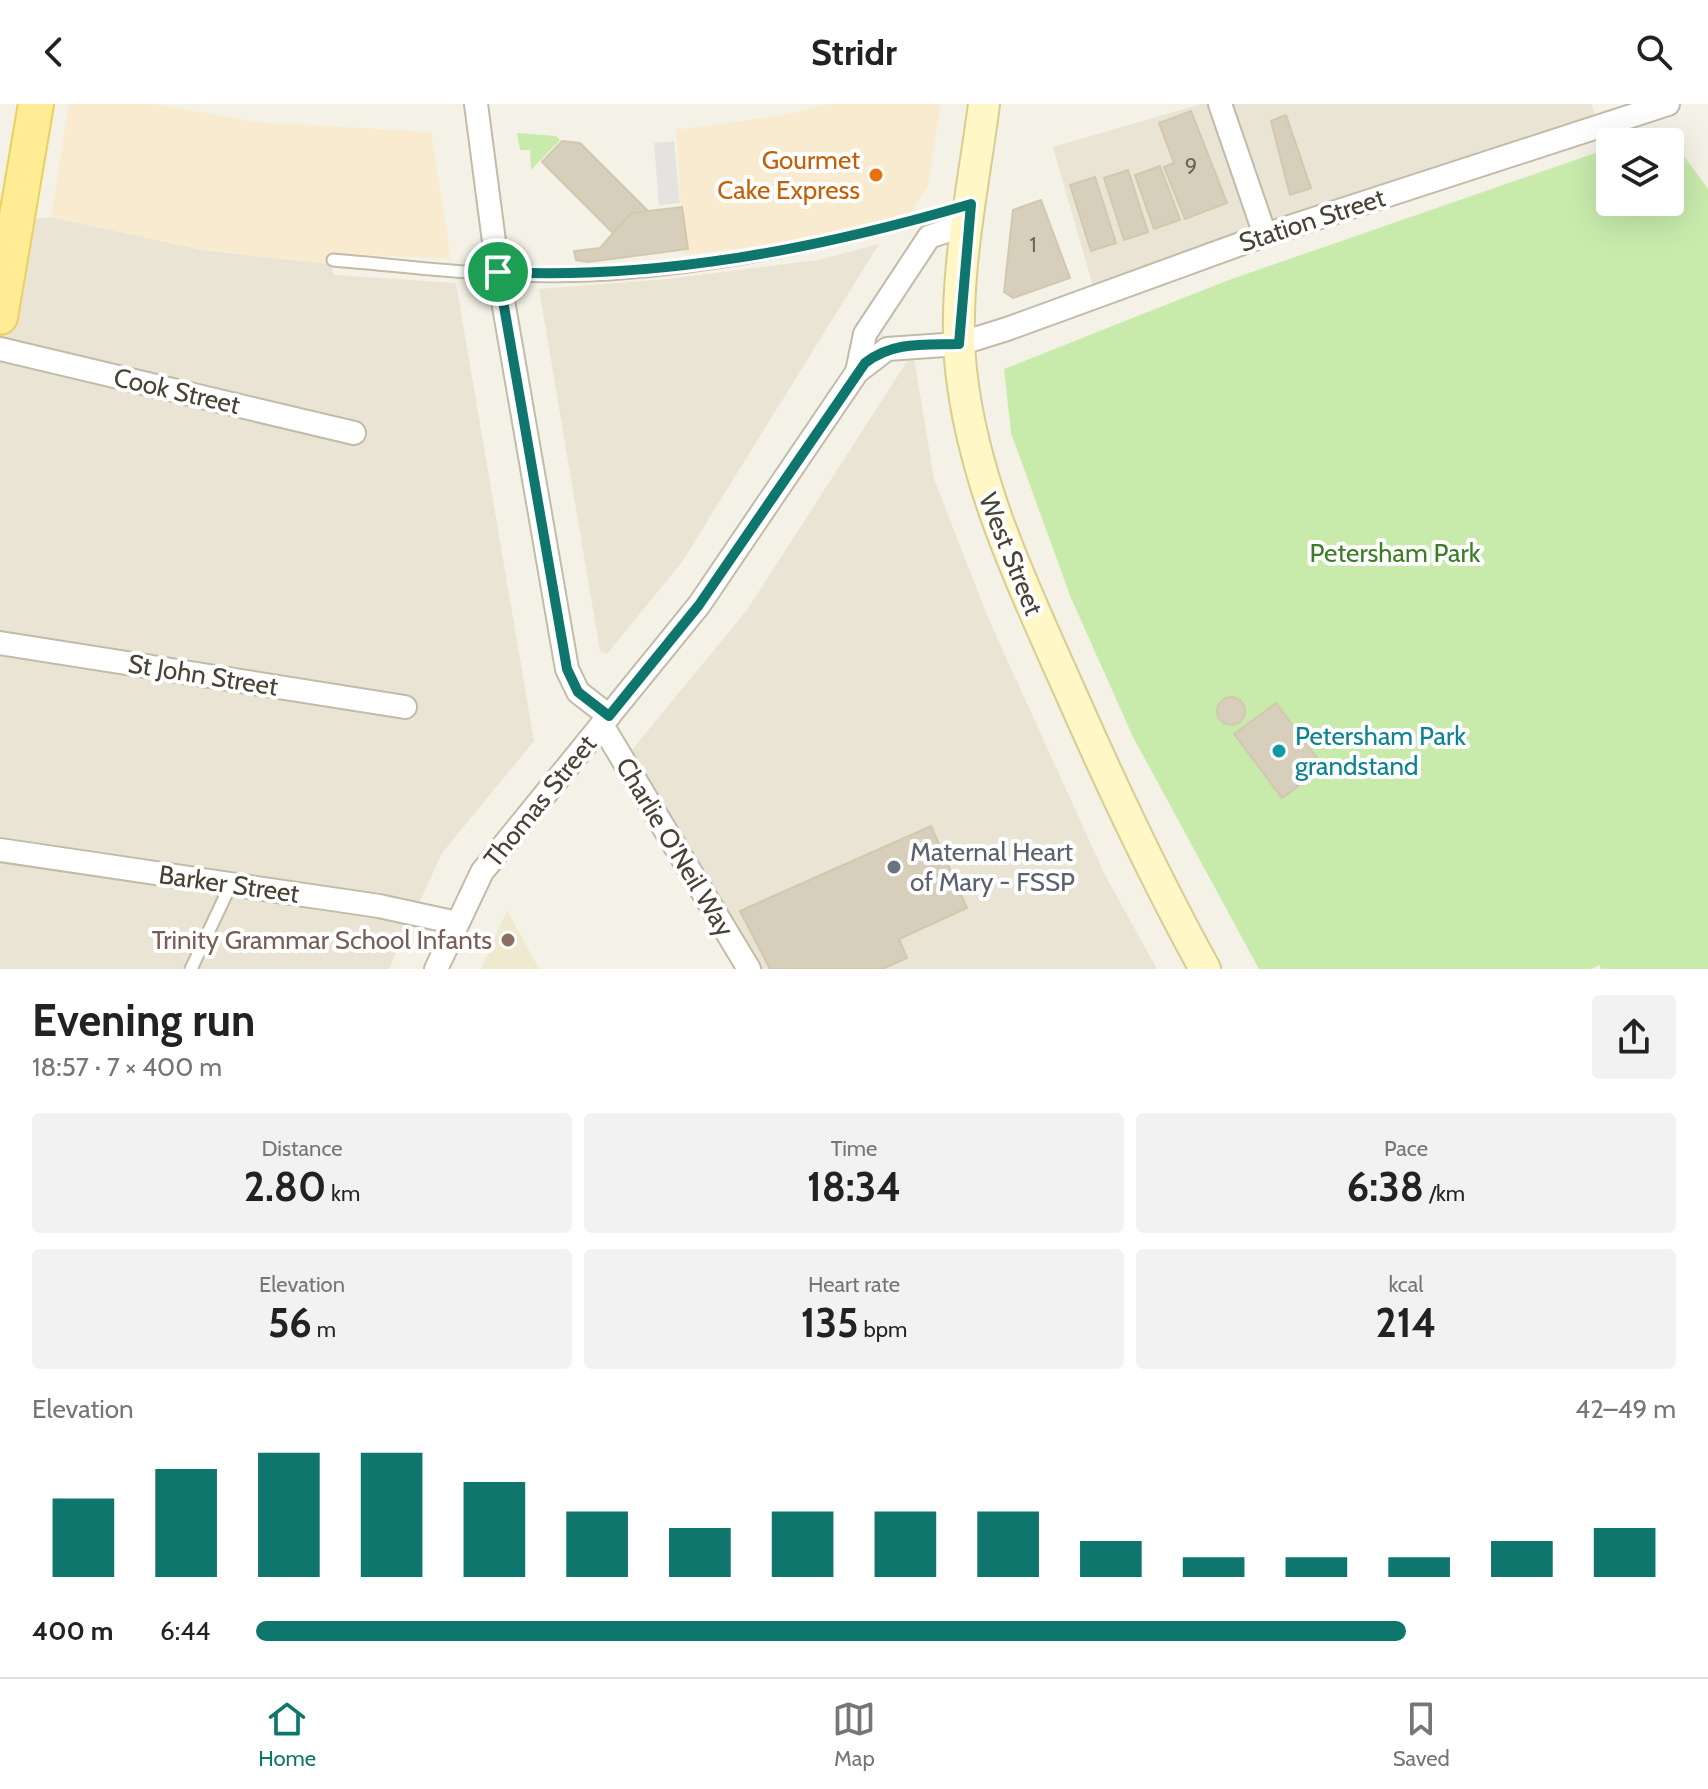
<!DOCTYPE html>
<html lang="en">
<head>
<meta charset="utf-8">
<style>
  :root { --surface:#fff; --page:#f2f2f2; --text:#222; --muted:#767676; --line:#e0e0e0; --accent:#0f766e }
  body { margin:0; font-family:Cabin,sans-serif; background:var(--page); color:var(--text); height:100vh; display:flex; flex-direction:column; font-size:30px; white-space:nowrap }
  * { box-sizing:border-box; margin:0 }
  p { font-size:26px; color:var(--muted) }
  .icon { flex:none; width:44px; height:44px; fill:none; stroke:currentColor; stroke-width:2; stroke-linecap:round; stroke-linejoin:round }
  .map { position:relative; height:865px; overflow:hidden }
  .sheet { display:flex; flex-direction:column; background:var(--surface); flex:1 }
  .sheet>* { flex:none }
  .fabs { position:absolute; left:1596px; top:24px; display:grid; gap:16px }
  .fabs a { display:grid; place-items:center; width:88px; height:88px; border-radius:8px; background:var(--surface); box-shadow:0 8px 32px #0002; font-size:40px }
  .pin { position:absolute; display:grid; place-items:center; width:68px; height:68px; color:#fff; margin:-34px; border:4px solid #fff; border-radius:50%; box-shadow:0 2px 8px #0007 }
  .round { display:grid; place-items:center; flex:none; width:84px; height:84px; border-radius:8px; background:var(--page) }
  .overview { display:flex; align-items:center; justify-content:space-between; height:136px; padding:0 32px }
  h1 { font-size:44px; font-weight:700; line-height:60px }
  .figures { display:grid; grid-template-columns:repeat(3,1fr); gap:12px; height:136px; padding:8px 32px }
  .figures div { display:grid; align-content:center; border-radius:8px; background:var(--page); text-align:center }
  .figures b { font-size:40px; font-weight:700 }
  .figures small { font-size:22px; font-weight:400 }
  .figures p { font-size:22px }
  .chart { height:224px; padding:16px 32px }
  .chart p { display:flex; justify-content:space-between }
  .chart svg { width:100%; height:144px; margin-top:8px; stroke:var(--accent); stroke-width:6 }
  ul { padding:0 32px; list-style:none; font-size:26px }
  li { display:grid; grid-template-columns:128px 96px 1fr; align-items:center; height:60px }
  li i { height:20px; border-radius:10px; background:var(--accent) }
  header { display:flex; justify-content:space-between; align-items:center; height:104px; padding:0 32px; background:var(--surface); font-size:36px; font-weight:700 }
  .dock { display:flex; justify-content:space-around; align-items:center; height:112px; border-top:2px solid var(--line); background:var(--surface); font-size:22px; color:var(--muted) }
  .dock a { display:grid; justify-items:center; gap:4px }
  .dock .current { color:var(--accent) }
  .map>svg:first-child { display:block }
  .residential { fill:#e9e4d4 }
  .commercial { fill:#f8ebd0 }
  .education { fill:#eee9cf }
  .green { fill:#c8ebac }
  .parking { fill:#e5e3df }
  .building { fill:#d7cfbb; stroke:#d2c8ae; stroke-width:2 }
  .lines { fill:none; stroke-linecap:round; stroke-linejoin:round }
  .lane-casing { stroke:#c1bba8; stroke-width:15 }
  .street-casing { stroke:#c1bba8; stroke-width:26 }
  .secondary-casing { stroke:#d8cc93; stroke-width:34 }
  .primary-casing { stroke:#ecd05d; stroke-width:38 }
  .lane { stroke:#fff; stroke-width:11 }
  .street { stroke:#fff; stroke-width:22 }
  .secondary { stroke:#fff7c6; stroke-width:30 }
  .primary { stroke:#ffec95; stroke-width:34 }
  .route-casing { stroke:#fff; stroke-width:16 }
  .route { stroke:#0f766e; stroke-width:10 }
  .food-dot { fill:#e8710a; stroke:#fff; stroke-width:3 }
  .culture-dot { fill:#0f9aa8; stroke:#fff; stroke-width:3 }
  .worship-dot { fill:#6b7280; stroke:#fff; stroke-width:3 }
  .education-dot { fill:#8d6e63; stroke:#fff; stroke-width:3 }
  .labels { text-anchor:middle; stroke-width:8; stroke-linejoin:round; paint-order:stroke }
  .number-label { font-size:22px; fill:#6c6556 }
  .food-label { font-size:26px; fill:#c56008; stroke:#fff; text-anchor:end }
  .street-label { font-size:26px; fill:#484235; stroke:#fff }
  .park-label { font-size:26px; fill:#3d7e24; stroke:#fff }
  .culture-label { font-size:26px; fill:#0d838f; stroke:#fff; text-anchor:start }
  .worship-label { font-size:26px; fill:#5b616d; stroke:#fff; text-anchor:start }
  .education-label { font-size:26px; fill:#785e54; stroke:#fff; text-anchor:end }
</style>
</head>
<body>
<header><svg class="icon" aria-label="back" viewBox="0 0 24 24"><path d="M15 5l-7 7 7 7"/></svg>Stridr<svg class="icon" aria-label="search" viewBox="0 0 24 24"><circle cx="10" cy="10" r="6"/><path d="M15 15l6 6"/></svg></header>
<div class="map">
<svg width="1708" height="865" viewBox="0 0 1708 865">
  <rect width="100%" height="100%" fill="#f4f2e6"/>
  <!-- residential -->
  <g class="residential">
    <polygon points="1201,0 1591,0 1600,22 1096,193 1053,43"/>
    <polygon points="51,113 202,146 331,160 334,171 456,179 534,637 442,749 389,865 0,865 0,120"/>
    <polygon points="879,140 682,458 607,550 600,547 539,185 668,175 818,156"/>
    <polygon points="913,248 934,375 989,516 1105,771 1157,865 762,865 631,647 747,506"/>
  </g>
  <!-- commercial -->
  <g class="commercial">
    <polygon points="69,0 155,0 256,18 431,28 451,155 330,149 331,160 202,146 51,113"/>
    <polygon points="828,0 941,0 928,81 912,107 814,135 684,151 676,26 791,10"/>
  </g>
  <!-- education -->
  <polygon class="education" points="507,806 539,865 481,865"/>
  <!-- green -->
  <g class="green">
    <polygon points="1665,26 1708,85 1708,865 1601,865 1599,861 1592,865 1259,865 1133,633 1071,494 1011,329 1004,265 1226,177 1610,44 1610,98 1670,98 1670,38 1628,38"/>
    <polygon points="517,29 556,32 560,36 531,66 530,46 520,46"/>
  </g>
  <!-- parking -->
  <polygon class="parking" points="674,37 680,99 659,101 654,39"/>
  <!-- building -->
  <g class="building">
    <polygon points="1191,7 1227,99 1185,115 1164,63 1174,59 1159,19"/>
    <polygon points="1286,11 1311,84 1290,91 1271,17"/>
    <polygon points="562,37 580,39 648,107 619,135 542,58"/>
    <polygon points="1160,62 1180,116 1154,125 1135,71"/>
    <polygon points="1128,66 1148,128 1124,136 1104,74"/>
    <polygon points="1095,73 1116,139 1091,147 1070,81"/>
    <polygon points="1607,89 1610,98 1636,101 1632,112 1602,99"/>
    <polygon points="1041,96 1070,174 1013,194 1004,188 1013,106"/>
    <polygon points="682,103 688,145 588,158 576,156 574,147 600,144 631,109"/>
    <circle cx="1231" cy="607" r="14"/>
    <polygon points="1276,599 1324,663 1282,694 1234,630"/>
    <polygon points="931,722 967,804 899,835 907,854 882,865 770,865 740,807"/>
  </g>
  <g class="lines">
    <!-- lane casing -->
    <g class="lane-casing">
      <g id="lane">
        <path d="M333,156C417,163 504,175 589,171C716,165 844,137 967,102"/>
        <polyline points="191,865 231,780"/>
      </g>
    </g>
    <!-- street casing -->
    <g class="street-casing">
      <g id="street">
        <polyline points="476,0 498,168 567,565 578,588 609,612"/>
        <polyline points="1220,0 1265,131"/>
        <polyline points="0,245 354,329"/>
        <polyline points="857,268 865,230 929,133 969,119"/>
        <polyline points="0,539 405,603"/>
        <polyline points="602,621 749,865"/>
        <polyline points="0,746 379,802 457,819"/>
        <polyline points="436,865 482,768 699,501 857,268 887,245 959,240 1007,225 1265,131 1668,0"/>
      </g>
    </g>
    <!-- secondary casing -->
    <g class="secondary-casing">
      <path id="secondary" d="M984,0C973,86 952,179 961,266C974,383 1025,486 1072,592C1113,685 1156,776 1205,865"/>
    </g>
    <!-- primary casing -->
    <g class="primary-casing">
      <polyline id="primary" points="0,213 36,0"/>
    </g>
    <!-- lane -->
    <use href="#lane" class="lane"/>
    <!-- street -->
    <use href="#street" class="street"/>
    <!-- secondary -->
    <use href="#secondary" class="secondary"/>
    <!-- primary -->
    <use href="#primary" class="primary"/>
  </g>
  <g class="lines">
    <!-- route casing -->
    <g class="route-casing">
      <path id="route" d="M971,100L959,240C925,241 893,237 865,259L699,501L609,612L578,588L567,565L498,168C658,176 818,145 971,100Z"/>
    </g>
    <!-- route -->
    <use href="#route" class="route"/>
  </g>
  <!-- markers -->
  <circle class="food-dot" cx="876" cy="71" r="8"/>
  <circle class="culture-dot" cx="1279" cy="647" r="8"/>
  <circle class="worship-dot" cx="894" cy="763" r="8"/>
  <circle class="education-dot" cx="508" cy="836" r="8"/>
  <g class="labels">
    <!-- number labels -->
    <g class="number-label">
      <text x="1191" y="69">9</text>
      <text x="1033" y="148">1</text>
    </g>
    <!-- food labels -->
    <g class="food-label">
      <text x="860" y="65">Gourmet<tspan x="860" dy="30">Cake Express</tspan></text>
    </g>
    <!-- street labels -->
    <g class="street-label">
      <text transform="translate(1312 116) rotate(-18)" y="9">Station Street</text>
      <text transform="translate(177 287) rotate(13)" y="9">Cook Street</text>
      <text transform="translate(1011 450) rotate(68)" y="9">West Street</text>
      <text transform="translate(203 571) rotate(9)" y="9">St John Street</text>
      <text transform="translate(540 697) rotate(-51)" y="9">Thomas Street</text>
      <text transform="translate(675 743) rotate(59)" y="9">Charlie O'Neil Way</text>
      <text transform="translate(229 780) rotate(8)" y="9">Barker Street</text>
    </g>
    <!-- park labels -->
    <g class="park-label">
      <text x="1395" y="458">Petersham Park</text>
    </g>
    <!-- culture labels -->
    <g class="culture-label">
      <text x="1295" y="641">Petersham Park<tspan x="1295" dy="30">grandstand</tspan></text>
    </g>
    <!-- worship labels -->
    <g class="worship-label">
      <text x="910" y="757">Maternal Heart<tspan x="910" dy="30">of Mary - FSSP</tspan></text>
    </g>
    <!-- education labels -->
    <g class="education-label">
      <text x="492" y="845">Trinity Grammar School Infants</text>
    </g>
  </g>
</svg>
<div class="fabs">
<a><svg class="icon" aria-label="layers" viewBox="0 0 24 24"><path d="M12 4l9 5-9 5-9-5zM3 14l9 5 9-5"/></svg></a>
</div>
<div class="pin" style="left:498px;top:168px;background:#1e9e55"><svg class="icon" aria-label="arrive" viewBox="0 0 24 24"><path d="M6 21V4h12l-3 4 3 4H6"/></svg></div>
</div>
<section class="sheet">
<div class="overview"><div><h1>Evening run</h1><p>18:57 · 7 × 400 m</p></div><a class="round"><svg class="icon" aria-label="share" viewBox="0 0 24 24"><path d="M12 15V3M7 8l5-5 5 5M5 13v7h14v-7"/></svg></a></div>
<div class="figures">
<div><p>Distance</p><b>2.80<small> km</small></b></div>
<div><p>Time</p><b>18:34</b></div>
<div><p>Pace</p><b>6:38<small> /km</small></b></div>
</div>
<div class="figures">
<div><p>Elevation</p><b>56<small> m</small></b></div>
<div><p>Heart rate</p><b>135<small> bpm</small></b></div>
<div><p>kcal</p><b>214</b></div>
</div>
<div class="chart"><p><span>Elevation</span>42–49 m</p>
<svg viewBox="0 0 160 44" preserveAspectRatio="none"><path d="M5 44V20M15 44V11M25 44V6M35 44V6M45 44V15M55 44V24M65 44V29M75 44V24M85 44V24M95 44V24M105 44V33M115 44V38M125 44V38M135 44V38M145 44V33M155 44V29"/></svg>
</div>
<ul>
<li><b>400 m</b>6:44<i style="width:81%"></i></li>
</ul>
</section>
<nav class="dock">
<a class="current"><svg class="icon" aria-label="home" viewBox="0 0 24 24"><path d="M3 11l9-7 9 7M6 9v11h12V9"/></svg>Home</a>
<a><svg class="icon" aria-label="map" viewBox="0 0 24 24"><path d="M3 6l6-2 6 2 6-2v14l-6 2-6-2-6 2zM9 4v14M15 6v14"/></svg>Map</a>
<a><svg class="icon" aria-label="saved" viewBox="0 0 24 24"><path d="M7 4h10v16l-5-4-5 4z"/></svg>Saved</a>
</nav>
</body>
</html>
